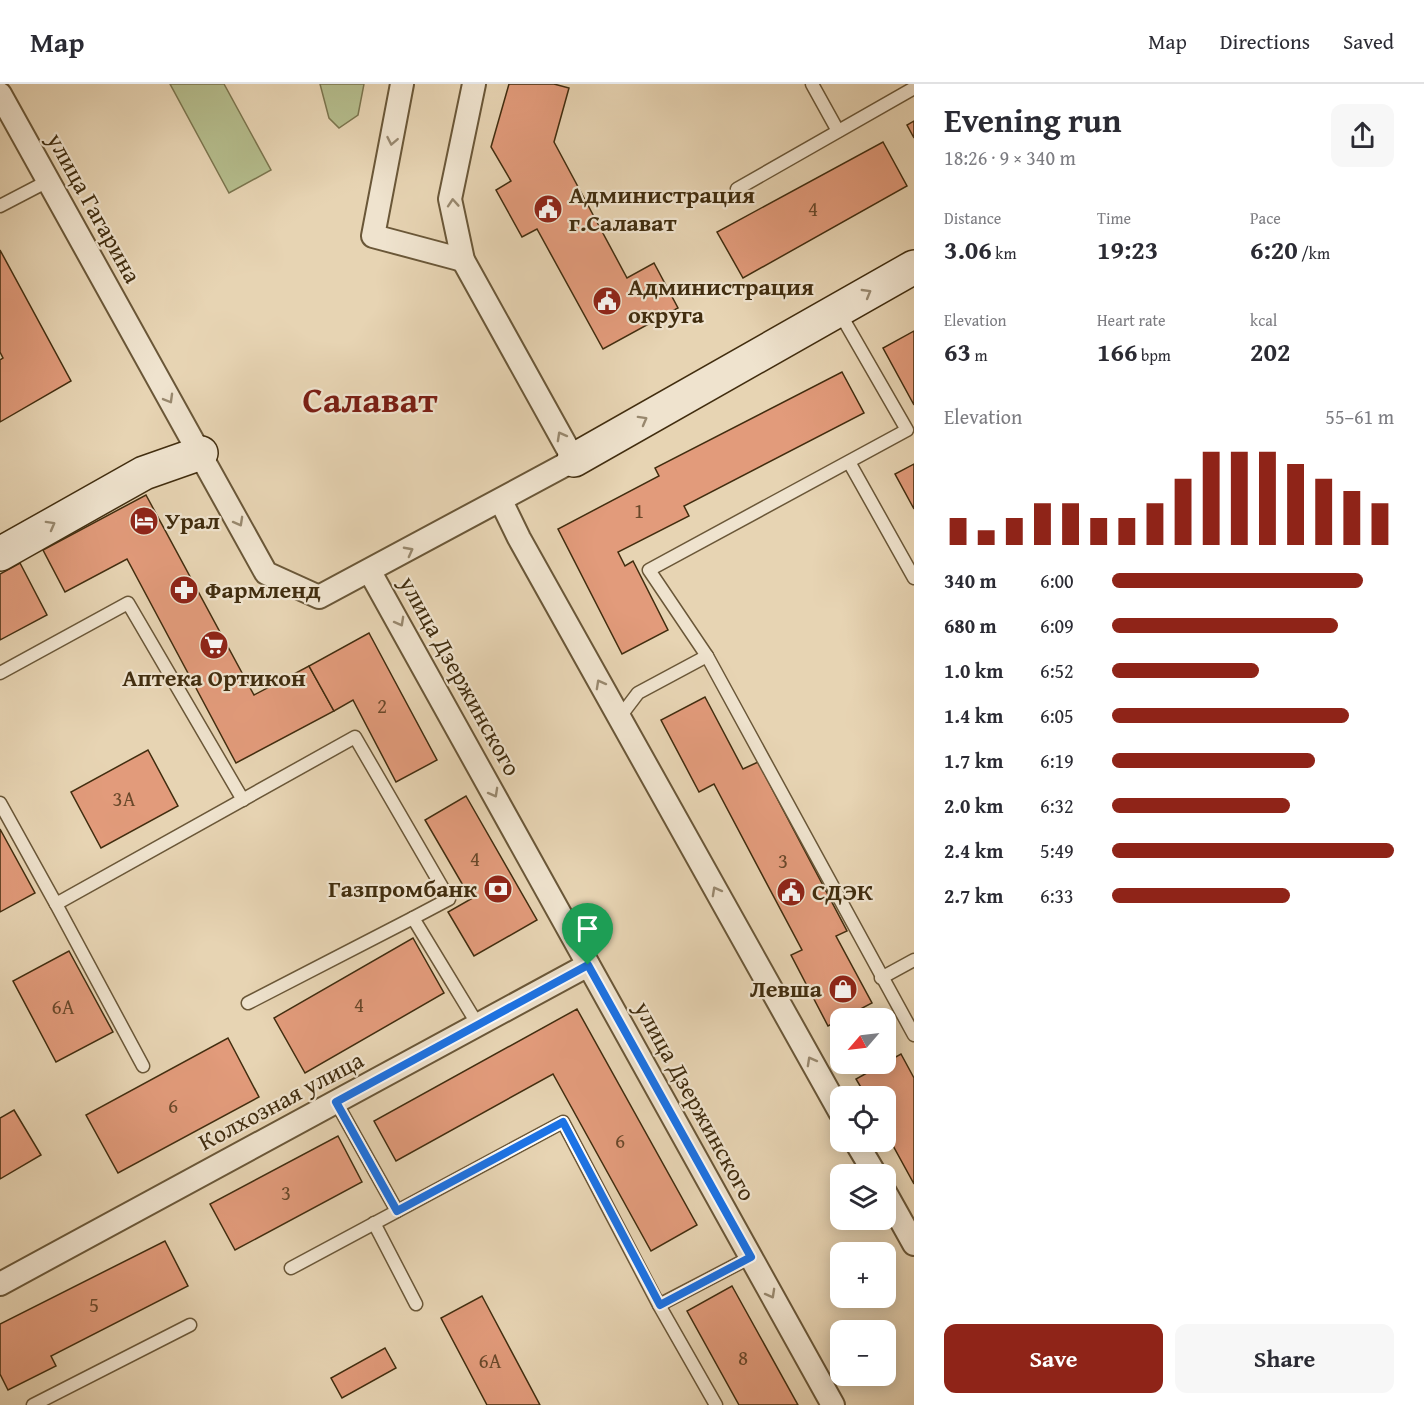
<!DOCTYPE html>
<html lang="en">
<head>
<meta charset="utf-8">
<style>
  :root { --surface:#fff; --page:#f7f7f7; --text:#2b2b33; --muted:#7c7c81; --line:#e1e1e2; --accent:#8f2418 }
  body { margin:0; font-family:"Gentium Book Plus",serif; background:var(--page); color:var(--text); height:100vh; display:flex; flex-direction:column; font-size:22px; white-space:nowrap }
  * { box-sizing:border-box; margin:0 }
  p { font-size:20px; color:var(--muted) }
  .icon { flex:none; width:33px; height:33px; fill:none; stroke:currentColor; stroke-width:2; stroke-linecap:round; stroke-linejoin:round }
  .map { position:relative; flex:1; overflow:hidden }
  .drawer { display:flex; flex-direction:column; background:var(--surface); width:510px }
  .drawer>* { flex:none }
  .needle { width:39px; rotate:242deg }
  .buttons { position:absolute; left:830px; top:924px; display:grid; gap:12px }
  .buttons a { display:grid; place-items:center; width:66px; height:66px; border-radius:12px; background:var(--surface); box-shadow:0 3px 15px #0003; font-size:30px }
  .pin { position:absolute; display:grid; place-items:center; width:51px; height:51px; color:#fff; margin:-62px -26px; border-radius:50% 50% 50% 0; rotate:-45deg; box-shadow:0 0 6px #0007 }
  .pin .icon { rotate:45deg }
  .round { display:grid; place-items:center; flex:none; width:63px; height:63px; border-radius:12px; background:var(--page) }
  .headline { display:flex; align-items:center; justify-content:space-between; height:102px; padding:0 30px }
  h1 { font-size:33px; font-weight:700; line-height:45px }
  .metrics { display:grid; grid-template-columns:repeat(3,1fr); gap:9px; height:102px; padding:6px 30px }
  .metrics div { display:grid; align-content:center }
  .metrics b { font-size:26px; font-weight:700 }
  .metrics small { font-size:16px; font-weight:400 }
  .metrics p { font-size:16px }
  .chart { height:168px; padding:12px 30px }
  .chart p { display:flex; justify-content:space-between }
  .chart svg { width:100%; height:108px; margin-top:6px; stroke:var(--accent); stroke-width:6 }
  .primary-button { display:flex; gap:12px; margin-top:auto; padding:12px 30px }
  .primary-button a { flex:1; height:69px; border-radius:12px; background:var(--accent); color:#fff; font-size:24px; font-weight:700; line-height:69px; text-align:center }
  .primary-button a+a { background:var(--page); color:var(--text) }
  ul { padding:0 30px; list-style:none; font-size:20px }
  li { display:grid; grid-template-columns:96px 72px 1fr; align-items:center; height:45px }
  li i { height:15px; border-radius:8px; background:var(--accent) }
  header { display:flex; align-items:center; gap:36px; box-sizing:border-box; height:84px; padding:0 30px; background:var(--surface); border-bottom:2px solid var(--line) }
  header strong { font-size:28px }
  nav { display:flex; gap:33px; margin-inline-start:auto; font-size:21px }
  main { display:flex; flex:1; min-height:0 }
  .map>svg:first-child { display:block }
  .green { fill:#b5bd8d; stroke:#7b754e; stroke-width:1.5 }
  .building { fill:#e29b7b; stroke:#412d0f; stroke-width:1.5 }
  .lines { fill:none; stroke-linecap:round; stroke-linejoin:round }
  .lane-casing { stroke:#6a5738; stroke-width:15 }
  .street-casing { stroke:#6a5738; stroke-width:26 }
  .secondary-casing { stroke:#412d0f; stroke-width:36 }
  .lane { stroke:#efe3ce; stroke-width:12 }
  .street { stroke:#efe3ce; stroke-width:22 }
  .secondary { stroke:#efe3ce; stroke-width:33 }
  .oneway { stroke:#98886e }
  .route-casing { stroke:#fff; stroke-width:12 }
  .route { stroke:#1a73e8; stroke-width:8 }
  .labels { text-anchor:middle; stroke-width:4.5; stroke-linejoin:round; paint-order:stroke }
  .number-label { font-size:21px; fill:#69482a }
  .poi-label { font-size:24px; font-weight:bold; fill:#412d0f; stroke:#efe3ce; text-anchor:start }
  .street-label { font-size:24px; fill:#412d0f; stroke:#efe3ce }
  .town-label { font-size:36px; font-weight:bold; fill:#7a1f14; stroke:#efe3ce }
</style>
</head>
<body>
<header>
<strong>Map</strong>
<nav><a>Map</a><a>Directions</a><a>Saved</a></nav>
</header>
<main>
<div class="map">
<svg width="914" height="1321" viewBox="0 0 914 1321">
  <rect width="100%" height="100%" fill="#e7d4b3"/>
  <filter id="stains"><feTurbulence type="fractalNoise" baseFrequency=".00333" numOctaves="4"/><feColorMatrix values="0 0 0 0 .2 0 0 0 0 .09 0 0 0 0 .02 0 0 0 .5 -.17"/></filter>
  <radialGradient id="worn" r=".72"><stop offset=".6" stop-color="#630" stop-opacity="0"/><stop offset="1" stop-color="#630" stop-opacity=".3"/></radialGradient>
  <!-- green -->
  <g class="green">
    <polygon points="170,0 224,0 271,86 229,109"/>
    <polygon points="320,0 364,0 358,31 339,44 329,34"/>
  </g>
  <!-- building -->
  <g class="building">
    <polygon points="509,0 554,0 569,4 554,58 627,194 654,179 678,224 603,265 537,145 522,153 496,106 511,97 491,63"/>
    <polygon points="914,37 914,54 907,41"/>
    <polygon points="883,58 907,102 743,194 717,148"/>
    <polygon points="0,166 71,297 0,338 0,276 3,274 0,268"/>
    <polygon points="914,247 914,321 883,264"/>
    <polygon points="842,288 864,329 684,422 689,432 618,468 625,482 633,477 668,546 622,570 558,445 659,392 655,384"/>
    <polygon points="914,380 914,425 895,390"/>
    <polygon points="146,411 254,611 309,582 334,627 236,679 127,475 65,508 43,466"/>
    <polygon points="20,479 47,531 0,556 0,490"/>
    <polygon points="369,549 437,676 396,698 353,616 334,627 309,582"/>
    <polygon points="705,613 743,685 758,678 847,847 836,852 872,919 828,942 791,871 802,866 714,700 699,708 661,636"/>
    <polygon points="148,666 178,722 101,764 71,708"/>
    <polygon points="466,712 537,836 474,872 448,828 471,815 425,736"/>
    <polygon points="0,745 35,809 0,828"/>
    <polygon points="413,854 444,909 305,989 274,934"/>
    <polygon points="69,867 113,948 56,978 13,897"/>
    <polygon points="577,925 697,1141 651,1167 553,990 396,1077 374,1037"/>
    <polygon points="228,954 259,1013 118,1089 86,1031"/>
    <polygon points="901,970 914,994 914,1100 885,1047 885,1012 866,1012 856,995"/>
    <polygon points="14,1026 41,1071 0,1095 0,1034"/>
    <polygon points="338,1052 362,1098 235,1166 210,1120"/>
    <polygon points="165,1157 188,1202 51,1272 56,1282 8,1306 0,1290 0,1240"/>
    <polygon points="732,1202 798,1321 739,1321 687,1227"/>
    <polygon points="482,1212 540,1321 487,1321 441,1234"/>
    <polygon points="385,1264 396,1284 342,1314 331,1294"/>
  </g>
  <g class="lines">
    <!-- lane casing -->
    <g class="lane-casing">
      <g id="lane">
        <polyline points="812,0 838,47"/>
        <polyline points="737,105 914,4"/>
        <polyline points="0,122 48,97"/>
        <polyline points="838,226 907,346 649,486 707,572 914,951"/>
        <polyline points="849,378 914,494"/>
        <polyline points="0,589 128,519 243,716"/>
        <polyline points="619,634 638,609 707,572"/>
        <polyline points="0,719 56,820 355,653 449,815 413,834 478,941"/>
        <polyline points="56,820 143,982"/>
        <polyline points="881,894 914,876"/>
        <polyline points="248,919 413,834"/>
        <polyline points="336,1018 397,1127"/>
        <polyline points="374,1139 416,1220"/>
        <polyline points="291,1184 563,1038 659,1221"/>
        <polyline points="33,1321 190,1241"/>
        <polyline points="716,1321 659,1221 751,1173"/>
      </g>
    </g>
    <!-- street casing -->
    <g class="street-casing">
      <g id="street">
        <polyline points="402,0 373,152 463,176"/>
        <polyline points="0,10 266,489 319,513 574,376 463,176 450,115 474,0"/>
        <polyline points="501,417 519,454 840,1028"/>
        <polyline points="370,488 833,1321"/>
        <polyline points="856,1058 875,1090"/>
        <polyline points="885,1108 914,1160"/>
        <polyline points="0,1200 588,881"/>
      </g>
    </g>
    <!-- secondary casing -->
    <g class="secondary-casing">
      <g id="secondary">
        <polyline points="574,376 914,183"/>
        <polyline points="0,470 144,389 201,369"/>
      </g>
    </g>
    <!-- lane -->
    <use href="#lane" class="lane"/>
    <!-- street -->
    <use href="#street" class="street"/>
    <!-- secondary -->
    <use href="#secondary" class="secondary"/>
  </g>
  <!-- one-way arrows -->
  <defs><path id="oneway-chevron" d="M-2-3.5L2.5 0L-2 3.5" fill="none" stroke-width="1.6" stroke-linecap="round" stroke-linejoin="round" transform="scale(1.5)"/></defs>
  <g class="oneway">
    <use href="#oneway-chevron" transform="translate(392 57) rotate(101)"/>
    <use href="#oneway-chevron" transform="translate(453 119) rotate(-94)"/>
    <use href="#oneway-chevron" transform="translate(867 209) rotate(-30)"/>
    <use href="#oneway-chevron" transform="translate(169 315) rotate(60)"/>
    <use href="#oneway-chevron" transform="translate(643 336) rotate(-29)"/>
    <use href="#oneway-chevron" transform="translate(561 352) rotate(-119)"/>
    <use href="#oneway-chevron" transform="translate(239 438) rotate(61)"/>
    <use href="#oneway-chevron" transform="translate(51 441) rotate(-29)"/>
    <use href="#oneway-chevron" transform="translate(409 467) rotate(-28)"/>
    <use href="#oneway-chevron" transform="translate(400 538) rotate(61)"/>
    <use href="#oneway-chevron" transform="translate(600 600) rotate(-119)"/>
    <use href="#oneway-chevron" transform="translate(494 709) rotate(61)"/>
    <use href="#oneway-chevron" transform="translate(716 807) rotate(-119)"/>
    <use href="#oneway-chevron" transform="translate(811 977) rotate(-119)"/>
    <use href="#oneway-chevron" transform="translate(771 1210) rotate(61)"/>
  </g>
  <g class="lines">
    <!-- route casing -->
    <g class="route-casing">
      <polygon id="route" points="588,881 751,1173 660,1221 563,1038 397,1127 336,1018"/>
    </g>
    <!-- route -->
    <use href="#route" class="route"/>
  </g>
  <!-- icons -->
  <defs>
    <g id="civic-disc" transform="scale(1.5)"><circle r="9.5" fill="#8f2418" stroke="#efe3ce"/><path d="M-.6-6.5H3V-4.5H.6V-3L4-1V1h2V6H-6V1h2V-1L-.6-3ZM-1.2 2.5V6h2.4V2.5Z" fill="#fff"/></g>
    <g id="hotel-disc" transform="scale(1.5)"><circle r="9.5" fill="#8f2418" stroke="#efe3ce"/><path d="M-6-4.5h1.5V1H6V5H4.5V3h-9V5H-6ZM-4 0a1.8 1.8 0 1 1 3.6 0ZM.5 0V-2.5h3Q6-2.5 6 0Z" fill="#fff"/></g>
    <g id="pharmacy-disc" transform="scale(1.5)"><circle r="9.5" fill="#8f2418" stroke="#efe3ce"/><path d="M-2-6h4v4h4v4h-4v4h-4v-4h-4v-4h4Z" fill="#fff"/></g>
    <g id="supermarket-disc" transform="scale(1.5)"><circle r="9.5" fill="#8f2418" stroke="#efe3ce"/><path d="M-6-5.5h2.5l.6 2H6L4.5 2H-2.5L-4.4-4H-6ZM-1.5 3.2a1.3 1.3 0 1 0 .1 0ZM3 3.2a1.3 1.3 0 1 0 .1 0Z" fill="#fff"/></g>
    <g id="bank-disc" transform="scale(1.5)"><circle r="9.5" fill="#8f2418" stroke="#efe3ce"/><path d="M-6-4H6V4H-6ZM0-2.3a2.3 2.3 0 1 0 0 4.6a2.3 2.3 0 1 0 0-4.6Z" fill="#fff"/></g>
    <g id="shop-disc" transform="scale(1.5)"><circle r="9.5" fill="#8f2418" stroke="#efe3ce"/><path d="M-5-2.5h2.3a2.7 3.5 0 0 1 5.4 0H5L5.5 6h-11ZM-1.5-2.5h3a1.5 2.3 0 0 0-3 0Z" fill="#fff"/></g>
  </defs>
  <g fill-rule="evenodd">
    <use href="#civic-disc" x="548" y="125"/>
    <use href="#civic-disc" x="607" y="217"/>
    <use href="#hotel-disc" x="144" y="437"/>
    <use href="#pharmacy-disc" x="184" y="506"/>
    <use href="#supermarket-disc" x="214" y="561"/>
    <use href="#bank-disc" x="498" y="805"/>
    <use href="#civic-disc" x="791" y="808"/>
    <use href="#shop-disc" x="843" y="905"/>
  </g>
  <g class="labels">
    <!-- number labels -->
    <g class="number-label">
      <text x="813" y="132">4</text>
      <text x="639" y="434">1</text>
      <text x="382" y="629">2</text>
      <text x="124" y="722">3А</text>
      <text x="475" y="782">4</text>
      <text x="783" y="784">3</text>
      <text x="359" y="928">4</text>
      <text x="63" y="930">6А</text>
      <text x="173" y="1029">6</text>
      <text x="620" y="1064">6</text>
      <text x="286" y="1116">3</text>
      <text x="94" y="1228">5</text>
      <text x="743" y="1281">8</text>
      <text x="490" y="1284">6А</text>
    </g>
    <!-- poi labels -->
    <g class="poi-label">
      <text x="569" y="119">Администрация<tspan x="569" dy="28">г.Салават</tspan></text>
      <text x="628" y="211">Администрация<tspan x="628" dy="28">округа</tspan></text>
      <text x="165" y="445">Урал</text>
      <text x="205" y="514">Фармленд</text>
      <text x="214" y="602" text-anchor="middle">Аптека Ортикон</text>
      <text x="477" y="813" text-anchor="end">Газпромбанк</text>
      <text x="812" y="816">СДЭК</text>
      <text x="822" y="913" text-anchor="end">Левша</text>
    </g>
    <!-- street labels -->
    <g class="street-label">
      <text transform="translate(94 124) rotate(61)" y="8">улица Гагарина</text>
      <text transform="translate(460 592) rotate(61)" y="8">улица Дзержинского</text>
      <text transform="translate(281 1017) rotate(-28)" y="8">Колхозная улица</text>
      <text transform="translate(695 1017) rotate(61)" y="8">улица Дзержинского</text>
    </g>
    <!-- town labels -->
    <g class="town-label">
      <text x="370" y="328">Салават</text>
    </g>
  </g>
  <rect width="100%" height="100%" filter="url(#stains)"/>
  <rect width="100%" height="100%" fill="url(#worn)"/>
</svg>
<div class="buttons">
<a><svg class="needle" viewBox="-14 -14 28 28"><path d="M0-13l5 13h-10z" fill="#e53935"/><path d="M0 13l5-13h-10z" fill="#7c7c81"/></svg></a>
<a><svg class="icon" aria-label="locate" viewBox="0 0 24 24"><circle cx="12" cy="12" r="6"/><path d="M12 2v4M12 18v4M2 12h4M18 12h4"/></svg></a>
<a><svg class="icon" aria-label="layers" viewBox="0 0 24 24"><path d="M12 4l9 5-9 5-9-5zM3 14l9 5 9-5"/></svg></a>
<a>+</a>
<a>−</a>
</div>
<div class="pin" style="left:588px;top:881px;background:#1e9e55"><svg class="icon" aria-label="arrive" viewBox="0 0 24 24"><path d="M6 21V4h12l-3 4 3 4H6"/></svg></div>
</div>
<section class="drawer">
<div class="headline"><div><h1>Evening run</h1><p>18:26 · 9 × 340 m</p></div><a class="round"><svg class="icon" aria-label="share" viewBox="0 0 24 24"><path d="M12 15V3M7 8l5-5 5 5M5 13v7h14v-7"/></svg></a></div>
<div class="metrics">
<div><p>Distance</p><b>3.06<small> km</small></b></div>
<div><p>Time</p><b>19:23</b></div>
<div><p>Pace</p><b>6:20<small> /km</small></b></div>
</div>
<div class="metrics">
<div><p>Elevation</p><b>63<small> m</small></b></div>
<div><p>Heart rate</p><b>166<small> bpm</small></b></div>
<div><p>kcal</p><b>202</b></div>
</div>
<div class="chart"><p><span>Elevation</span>55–61 m</p>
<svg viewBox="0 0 160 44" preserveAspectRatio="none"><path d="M5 44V33M15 44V38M25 44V33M35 44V27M45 44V27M55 44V33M65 44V33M75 44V27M85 44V17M95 44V6M105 44V6M115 44V6M125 44V11M135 44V17M145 44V22M155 44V27"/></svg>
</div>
<ul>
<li><b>340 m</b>6:00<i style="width:89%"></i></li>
<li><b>680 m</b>6:09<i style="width:80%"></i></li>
<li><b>1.0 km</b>6:52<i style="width:52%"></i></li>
<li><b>1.4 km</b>6:05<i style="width:84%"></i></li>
<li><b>1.7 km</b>6:19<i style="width:72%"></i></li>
<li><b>2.0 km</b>6:32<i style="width:63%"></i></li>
<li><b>2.4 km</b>5:49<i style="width:100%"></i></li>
<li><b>2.7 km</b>6:33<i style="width:63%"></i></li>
</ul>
<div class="primary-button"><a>Save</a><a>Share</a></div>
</section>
</main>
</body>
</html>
